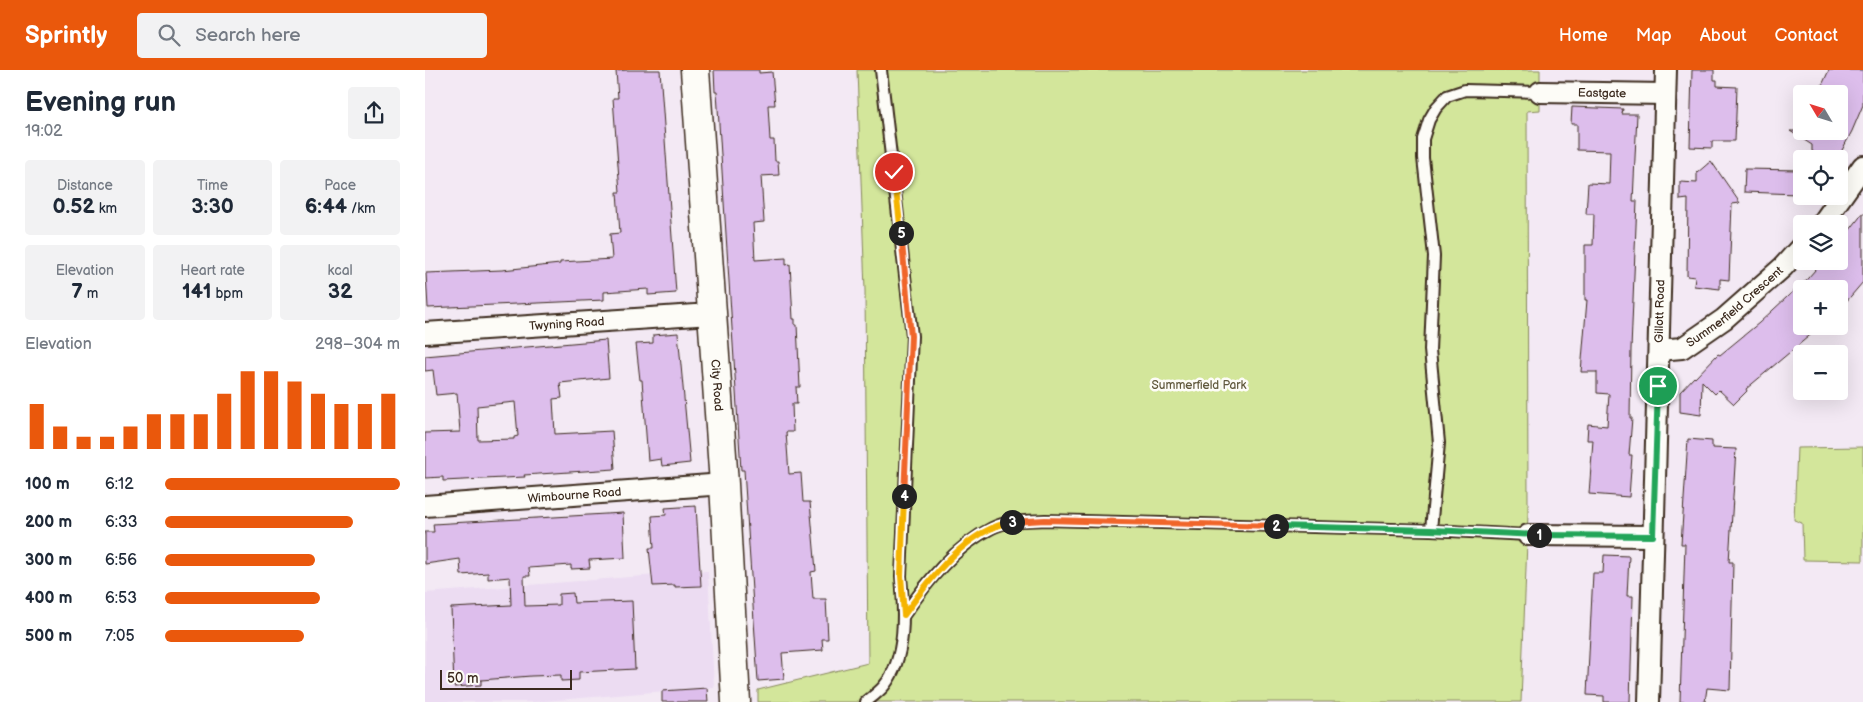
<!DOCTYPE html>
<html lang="en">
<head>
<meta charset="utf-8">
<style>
  :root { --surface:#fff; --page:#f2f2f3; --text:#1f2937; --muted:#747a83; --accent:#ea580c }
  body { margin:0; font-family:"Balsamiq Sans",sans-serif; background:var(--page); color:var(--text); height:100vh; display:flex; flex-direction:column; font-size:19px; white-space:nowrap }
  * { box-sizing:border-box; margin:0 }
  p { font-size:16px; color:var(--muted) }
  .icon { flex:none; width:28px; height:28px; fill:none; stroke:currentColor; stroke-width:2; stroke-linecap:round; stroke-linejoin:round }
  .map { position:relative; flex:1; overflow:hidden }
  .panel { display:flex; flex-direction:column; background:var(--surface); width:425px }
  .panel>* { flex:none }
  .needle { width:32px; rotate:308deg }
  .buttons { position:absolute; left:1368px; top:15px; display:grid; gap:10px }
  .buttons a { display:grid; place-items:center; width:55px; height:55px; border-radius:5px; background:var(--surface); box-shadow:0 5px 20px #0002; font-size:25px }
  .scale { position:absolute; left:15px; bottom:12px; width:132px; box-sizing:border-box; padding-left:5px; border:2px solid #3b2a1e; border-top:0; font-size:14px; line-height:18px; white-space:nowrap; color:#3b2a1e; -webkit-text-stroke:4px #fdfcf7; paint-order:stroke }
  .pin { position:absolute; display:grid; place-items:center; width:42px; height:42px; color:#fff; margin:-21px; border:2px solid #fff; border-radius:50%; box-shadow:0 1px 5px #0007 }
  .km { position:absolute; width:25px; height:25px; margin:-12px; border-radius:50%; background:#222; color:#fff; font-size:14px; line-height:25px; text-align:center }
  .round { display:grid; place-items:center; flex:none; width:52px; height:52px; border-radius:5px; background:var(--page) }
  .summary { display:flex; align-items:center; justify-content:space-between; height:85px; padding:0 25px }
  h1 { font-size:28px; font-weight:700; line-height:38px }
  .stats { display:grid; grid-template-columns:repeat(3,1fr); gap:8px; height:85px; padding:5px 25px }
  .stats div { display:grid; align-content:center; border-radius:5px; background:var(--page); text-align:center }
  .stats b { font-size:21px; font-weight:700 }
  .stats small { font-size:14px; font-weight:400 }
  .stats p { font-size:14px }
  .chart { height:140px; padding:10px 25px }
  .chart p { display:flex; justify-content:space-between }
  .chart svg { width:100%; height:90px; margin-top:5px; stroke:var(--accent); stroke-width:6 }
  ul { padding:0 25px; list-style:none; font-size:16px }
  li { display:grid; grid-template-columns:80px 60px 1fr; align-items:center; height:38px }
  li i { height:12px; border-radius:6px; background:var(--accent) }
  header { display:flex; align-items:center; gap:30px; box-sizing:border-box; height:70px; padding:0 25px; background:var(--accent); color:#fff }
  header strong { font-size:24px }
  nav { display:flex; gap:28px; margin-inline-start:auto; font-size:18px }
  .search { width:350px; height:45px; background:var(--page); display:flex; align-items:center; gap:12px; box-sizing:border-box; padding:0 18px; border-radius:5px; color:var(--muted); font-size:19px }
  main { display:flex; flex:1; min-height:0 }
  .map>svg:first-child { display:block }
  .built { fill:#ecdcf2 }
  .green { fill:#d3e69b; stroke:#87885c }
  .building { fill:#ddbeec; stroke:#3b2a1e; fill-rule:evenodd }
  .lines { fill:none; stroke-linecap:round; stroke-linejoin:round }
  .lane-casing { stroke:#3b2a1e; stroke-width:14 }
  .street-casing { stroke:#3b2a1e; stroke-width:24 }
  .primary-casing { stroke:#3b2a1e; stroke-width:31 }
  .lane { stroke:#fdfcf7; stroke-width:10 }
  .street { stroke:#fdfcf7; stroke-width:20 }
  .primary { stroke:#fdfcf7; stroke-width:28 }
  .split-1-casing { stroke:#fff; stroke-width:10 }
  .split-2-casing { stroke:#fff; stroke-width:10 }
  .split-3-casing { stroke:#fff; stroke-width:10 }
  .split-4-casing { stroke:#fff; stroke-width:10 }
  .split-5-casing { stroke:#fff; stroke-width:10 }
  .split-6-casing { stroke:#fff; stroke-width:10 }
  .split-1 { stroke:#22a559; stroke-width:6 }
  .split-2 { stroke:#22a559; stroke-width:6 }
  .split-3 { stroke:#f0652b; stroke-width:6 }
  .split-4 { stroke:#f5b400; stroke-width:6 }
  .split-5 { stroke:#f0652b; stroke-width:6 }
  .split-6 { stroke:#f5b400; stroke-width:6 }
  .labels { text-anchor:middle; stroke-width:5; stroke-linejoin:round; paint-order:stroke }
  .street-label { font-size:12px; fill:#3b2a1e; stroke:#fdfcf7 }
  .park-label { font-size:12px; fill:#61593d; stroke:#fdfcf7 }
</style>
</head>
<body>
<header>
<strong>Sprintly</strong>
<div class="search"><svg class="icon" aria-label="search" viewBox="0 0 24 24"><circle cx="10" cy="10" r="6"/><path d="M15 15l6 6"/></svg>Search here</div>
<nav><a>Home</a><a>Map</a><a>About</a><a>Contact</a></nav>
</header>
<main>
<section class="panel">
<div class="summary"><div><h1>Evening run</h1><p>19:02</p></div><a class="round"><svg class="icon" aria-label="share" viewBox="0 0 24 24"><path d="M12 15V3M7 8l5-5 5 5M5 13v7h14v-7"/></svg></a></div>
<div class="stats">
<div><p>Distance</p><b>0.52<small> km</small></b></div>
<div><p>Time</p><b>3:30</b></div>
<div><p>Pace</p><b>6:44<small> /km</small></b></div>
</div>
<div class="stats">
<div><p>Elevation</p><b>7<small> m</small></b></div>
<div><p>Heart rate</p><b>141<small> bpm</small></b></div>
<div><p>kcal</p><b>32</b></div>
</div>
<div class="chart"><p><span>Elevation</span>298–304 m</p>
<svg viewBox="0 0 160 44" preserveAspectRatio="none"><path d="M5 44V22M15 44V33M25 44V38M35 44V38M45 44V33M55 44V27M65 44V27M75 44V27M85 44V17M95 44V6M105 44V6M115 44V11M125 44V17M135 44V22M145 44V22M155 44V17"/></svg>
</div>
<ul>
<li><b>100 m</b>6:12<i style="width:100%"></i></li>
<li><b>200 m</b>6:33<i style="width:80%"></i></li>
<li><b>300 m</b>6:56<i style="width:64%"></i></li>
<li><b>400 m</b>6:53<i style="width:66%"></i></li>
<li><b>500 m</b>7:05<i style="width:59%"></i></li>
</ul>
</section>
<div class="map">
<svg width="1438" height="632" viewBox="0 0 1438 632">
  <rect width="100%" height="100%" fill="#f3e9f4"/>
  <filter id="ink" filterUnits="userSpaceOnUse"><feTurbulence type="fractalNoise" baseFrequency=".02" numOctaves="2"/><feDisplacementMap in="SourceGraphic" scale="10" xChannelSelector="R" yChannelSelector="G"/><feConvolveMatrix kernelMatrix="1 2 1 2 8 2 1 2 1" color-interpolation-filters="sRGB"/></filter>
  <g filter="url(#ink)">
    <!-- built -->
    <polygon class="built" points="283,501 289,617 109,632 0,632 0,523"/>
    <!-- green -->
    <g class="green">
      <polygon points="432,0 1115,0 1115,40 1102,41 1103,444 1096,632 333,632 333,620 443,593 440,220"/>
      <polygon points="1438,377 1438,491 1378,490 1377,453 1369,450 1372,378"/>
    </g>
    <!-- building -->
    <g class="building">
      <polygon points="203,0 235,0 251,223 223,225 223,219 179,222 179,230 3,238 1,203 77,200 135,194 135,192 187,189 185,164 195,163 192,122 195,122 188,28 193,28 191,1"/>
      <polygon points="289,0 334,0 334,3 347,2 350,35 343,35 345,70 349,70 350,91 353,91 354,105 336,106 339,152 328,153 330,190 361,188 361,195 365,194 368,249 370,249 370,255 372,255 375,317 371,317 372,334 367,334 368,362 361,362 364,404 376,403 378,432 385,432 391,501 386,502 388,529 401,529 403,569 397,569 398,580 357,583 359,609 333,611 319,400 316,400 292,22 290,22"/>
      <polygon points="1267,0 1289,0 1289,10 1292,10 1292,16 1312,17 1310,71 1287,71 1287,78 1265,77"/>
      <polygon points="1404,0 1438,0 1438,35 1427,61 1414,86 1414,83 1410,89 1400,89 1387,81 1387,75 1365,61 1414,61 1414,24 1393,24"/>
      <polygon points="1147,37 1198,39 1197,44 1212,44 1208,131 1212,131 1206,279 1205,348 1207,348 1204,385 1207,385 1204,427 1164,424 1168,370 1162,370 1163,354 1182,356 1184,324 1172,323 1172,302 1156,302 1162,230 1160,230 1160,175 1168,175 1169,144 1161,144 1163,113 1184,114 1185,81 1152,80 1152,54 1146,54"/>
      <polygon points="1286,91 1315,133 1307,134 1304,210 1295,209 1295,219 1269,216 1270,207 1262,206 1263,129 1255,130 1255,112 1272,113 1272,103"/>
      <polygon points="1320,99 1373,100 1372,124 1319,122"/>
      <polygon points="1438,143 1438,212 1414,240 1414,219 1376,219 1376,256 1396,256 1321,319 1322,321 1309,334 1294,320 1290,324 1277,311 1276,345 1255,342 1255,322 1269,307 1270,308 1293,284 1295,285 1334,253 1376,214 1376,216 1398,191 1414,191 1414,174"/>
      <polygon points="253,263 265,393 237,396 236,389 223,391 217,310 215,310 211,274 228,273 228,265"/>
      <path d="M181,270L184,308L135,313L137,328L128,329L130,364L187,361L190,399L99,405L100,407L18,411V407L0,408V363L35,362L32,323L11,325L8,300L0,301V286ZM90,332L93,366L89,367V369L53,370L52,336Z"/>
      <polygon points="1263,369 1287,371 1287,378 1311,379 1304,492 1308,492 1305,620 1282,618 1280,632 1255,632 1260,474 1256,474"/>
      <polygon points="271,436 276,516 250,517 250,515 228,516 224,478 229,478 227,446 241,445 240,438"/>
      <polygon points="198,443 200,488 164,490 165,498 146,499 146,495 104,498 105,506 99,506 100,536 134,535 134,524 148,523 149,533 207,531 210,599 154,602 154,610 136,611 136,605 106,606 56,610 56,615 29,617 26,538 86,535 85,507 63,509 63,503 36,505 35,489 0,494 0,462 9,462 8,454"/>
      <polygon points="1179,485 1204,486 1202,526 1208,526 1205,632 1179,632 1179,626 1162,625 1168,503 1178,503"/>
      <polygon points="282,618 283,632 237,632 237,621"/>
    </g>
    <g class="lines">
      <!-- lane casing -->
      <g class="lane-casing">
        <g id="lane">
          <polyline points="1006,460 1014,373 1005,280 1009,186 998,88 998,69 1004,50 1011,38 1022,26 1040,20 1115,22"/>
          <path d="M479,545C502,512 530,476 567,458C583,450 602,451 620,450L1006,460L1103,465"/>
          <path d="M441,632C447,627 454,622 459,616C482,588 479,540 476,506L487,266L456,0"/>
        </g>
      </g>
      <!-- street casing -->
      <g class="street-casing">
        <g id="street">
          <path id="s1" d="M1115,22L1240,24"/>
          <polyline points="1397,154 1438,96"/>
          <path id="s2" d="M0,263L286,244"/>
          <path id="s3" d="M1234,280L1257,278L1299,249L1358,197L1376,177"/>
          <path id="s4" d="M0,436L299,414"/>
          <polyline points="1103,465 1228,466"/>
          <path id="s5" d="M1224,632L1241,0"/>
        </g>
      </g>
      <!-- primary casing -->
      <g class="primary-casing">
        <g id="primary">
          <path id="s6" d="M270,0L299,414L311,632"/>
        </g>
      </g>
      <!-- lane -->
      <use href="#lane" class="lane"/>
      <!-- street -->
      <use href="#street" class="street"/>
      <!-- primary -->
      <use href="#primary" class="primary"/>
    </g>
  </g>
  <g class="lines" filter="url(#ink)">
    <!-- split-1 casing -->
    <g class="split-1-casing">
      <polyline id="split-1" points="1114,465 1228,466 1233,316"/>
    </g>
    <!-- split-2 casing -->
    <g class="split-2-casing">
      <polyline id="split-2" points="851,456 1006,460 1114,465"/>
    </g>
    <!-- split-3 casing -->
    <g class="split-3-casing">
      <polyline id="split-3" points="587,452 620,450 851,456"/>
    </g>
    <!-- split-4 casing -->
    <g class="split-4-casing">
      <path id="split-4" d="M479,426L476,506L479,545C504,510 542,459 587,452"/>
    </g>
    <!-- split-5 casing -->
    <g class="split-5-casing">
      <polyline id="split-5" points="476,163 486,266 479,426"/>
    </g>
    <!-- split-6 casing -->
    <g class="split-6-casing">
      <polyline id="split-6" points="469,102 476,163"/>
    </g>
    <!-- split-1 -->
    <use href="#split-1" class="split-1"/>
    <!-- split-2 -->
    <use href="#split-2" class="split-2"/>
    <!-- split-3 -->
    <use href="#split-3" class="split-3"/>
    <!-- split-4 -->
    <use href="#split-4" class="split-4"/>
    <!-- split-5 -->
    <use href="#split-5" class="split-5"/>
    <!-- split-6 -->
    <use href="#split-6" class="split-6"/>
  </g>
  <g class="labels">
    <!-- street labels -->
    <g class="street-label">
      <text dy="4" stroke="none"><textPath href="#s1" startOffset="62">Eastgate</textPath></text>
      <text dy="4" stroke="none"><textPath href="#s3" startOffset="90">Summerfield Crescent</textPath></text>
      <text dy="4" stroke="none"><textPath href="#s5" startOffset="391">Gillott Road</textPath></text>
      <text dy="4" stroke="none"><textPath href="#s2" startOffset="142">Twyning Road</textPath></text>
      <text dy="4" stroke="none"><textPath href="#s6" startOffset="316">City Road</textPath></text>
      <text dy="4" stroke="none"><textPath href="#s4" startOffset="150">Wimbourne Road</textPath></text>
    </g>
    <!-- park labels -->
    <g class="park-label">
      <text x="774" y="319">Summerfield Park</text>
    </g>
  </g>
</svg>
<div class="buttons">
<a><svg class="needle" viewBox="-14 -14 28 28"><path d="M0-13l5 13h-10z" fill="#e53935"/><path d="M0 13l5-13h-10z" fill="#747a83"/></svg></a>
<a><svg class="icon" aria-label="locate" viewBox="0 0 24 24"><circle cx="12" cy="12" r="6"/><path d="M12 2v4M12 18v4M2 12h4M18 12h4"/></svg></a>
<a><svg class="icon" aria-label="layers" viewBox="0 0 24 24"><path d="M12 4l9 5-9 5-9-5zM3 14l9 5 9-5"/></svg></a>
<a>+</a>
<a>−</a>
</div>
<div class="scale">50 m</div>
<div class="pin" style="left:1233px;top:316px;background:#1e9e55"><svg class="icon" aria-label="arrive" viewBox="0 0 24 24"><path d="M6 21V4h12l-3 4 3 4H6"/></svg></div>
<div class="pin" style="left:469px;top:102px;background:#d93025"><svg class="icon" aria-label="check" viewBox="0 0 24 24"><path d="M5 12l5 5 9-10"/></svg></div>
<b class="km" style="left:1114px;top:465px">1</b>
<b class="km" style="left:851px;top:456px">2</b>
<b class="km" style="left:587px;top:452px">3</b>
<b class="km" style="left:479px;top:426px">4</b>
<b class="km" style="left:476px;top:163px">5</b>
</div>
</main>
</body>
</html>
